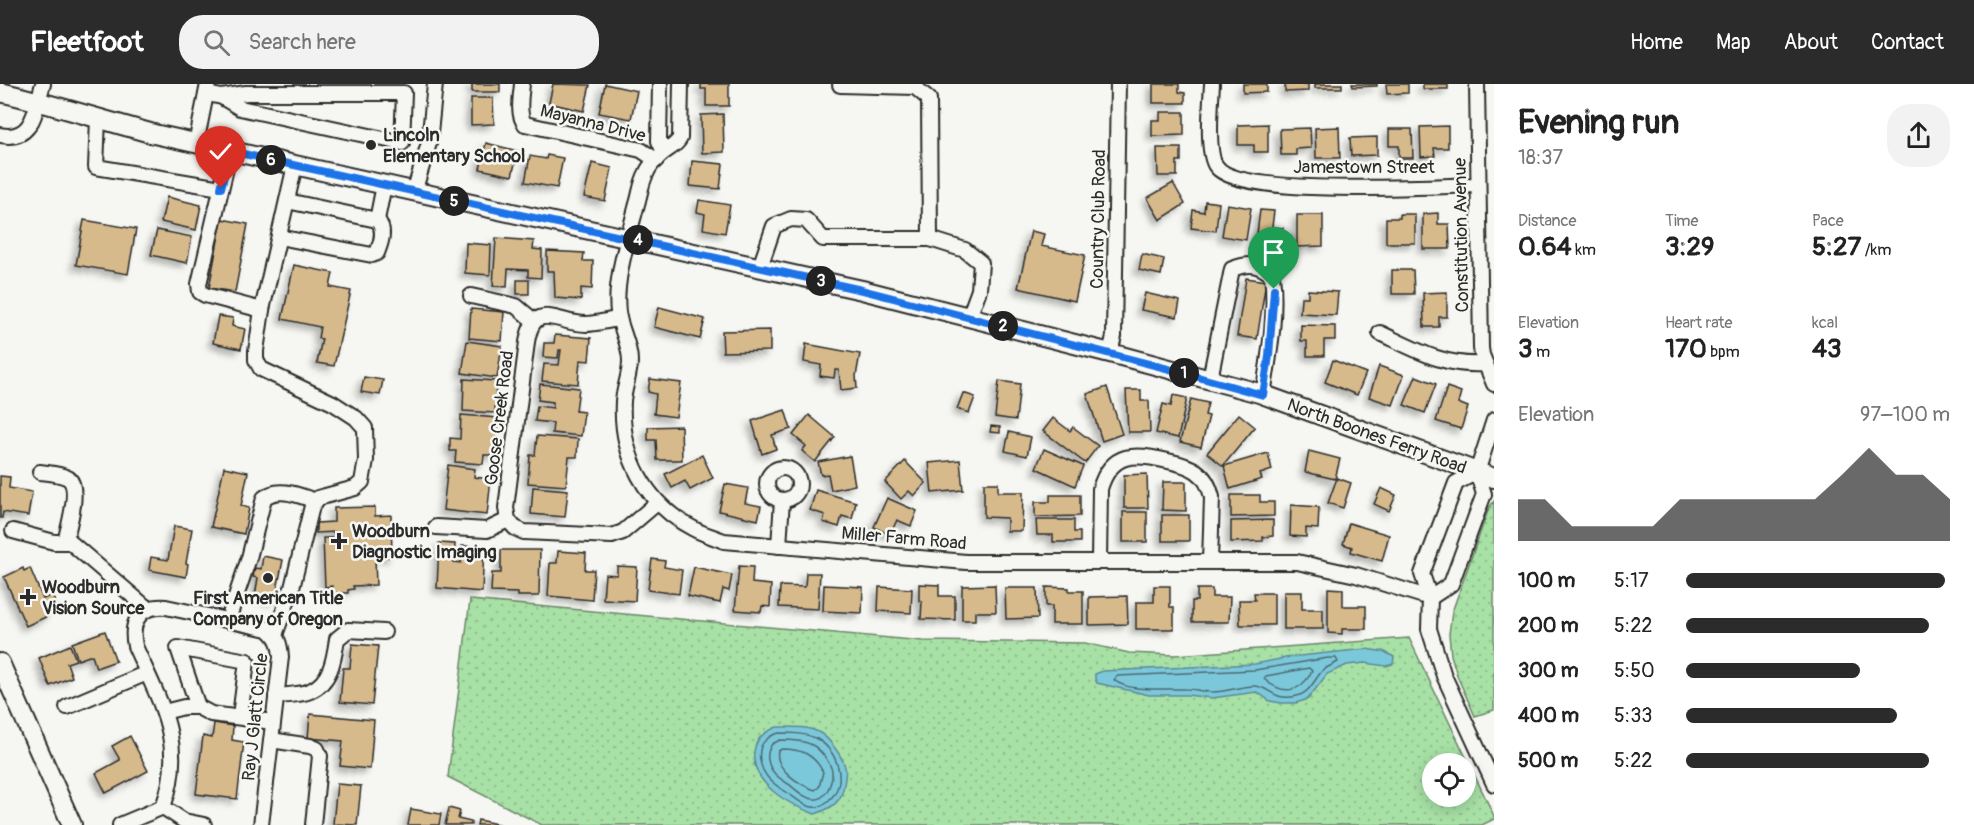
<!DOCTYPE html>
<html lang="en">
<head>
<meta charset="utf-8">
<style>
  :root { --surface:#fff; --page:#f2f2f2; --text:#222; --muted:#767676; --accent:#2b2b2b }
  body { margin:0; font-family:Pangolin,sans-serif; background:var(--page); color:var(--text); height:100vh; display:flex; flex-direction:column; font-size:22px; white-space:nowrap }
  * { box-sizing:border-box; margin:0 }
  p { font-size:20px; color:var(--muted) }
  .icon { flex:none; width:33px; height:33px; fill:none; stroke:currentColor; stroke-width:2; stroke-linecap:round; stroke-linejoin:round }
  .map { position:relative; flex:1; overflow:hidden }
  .details { display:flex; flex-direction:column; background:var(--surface); width:480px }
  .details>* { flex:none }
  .buttons { position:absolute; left:1422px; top:669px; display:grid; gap:12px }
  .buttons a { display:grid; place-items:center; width:54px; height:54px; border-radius:50%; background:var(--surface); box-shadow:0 3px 15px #0003; font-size:30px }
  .pin { position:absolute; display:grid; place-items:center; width:51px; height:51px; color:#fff; margin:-62px -26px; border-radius:50% 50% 50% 0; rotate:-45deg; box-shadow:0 0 6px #0007 }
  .pin .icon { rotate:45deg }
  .km { position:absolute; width:30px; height:30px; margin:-15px; border-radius:50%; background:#222; color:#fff; font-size:16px; line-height:30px; text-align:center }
  .round { display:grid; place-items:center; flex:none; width:63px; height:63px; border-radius:24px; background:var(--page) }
  .headline { display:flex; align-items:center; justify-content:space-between; height:102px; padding:0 24px }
  h1 { font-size:33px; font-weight:800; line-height:45px }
  .stats { display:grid; grid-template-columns:repeat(3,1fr); gap:9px; height:102px; padding:6px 24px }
  .stats div { display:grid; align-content:center }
  .stats b { font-size:26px; font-weight:800 }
  .stats small { font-size:16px; font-weight:400 }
  .stats p { font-size:16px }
  .chart { height:168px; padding:12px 24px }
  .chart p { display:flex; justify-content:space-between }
  .chart svg { width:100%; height:108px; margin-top:6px; fill:var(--accent); opacity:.7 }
  ul { padding:0 24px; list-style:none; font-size:20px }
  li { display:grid; grid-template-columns:96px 72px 1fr; align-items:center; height:45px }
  li i { height:15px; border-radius:8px; background:var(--accent) }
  header { display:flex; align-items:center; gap:36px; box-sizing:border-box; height:84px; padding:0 30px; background:var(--accent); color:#fff }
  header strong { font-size:28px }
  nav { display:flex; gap:33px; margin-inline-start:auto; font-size:21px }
  .search { width:420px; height:54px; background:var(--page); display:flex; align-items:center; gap:15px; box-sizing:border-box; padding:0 21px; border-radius:24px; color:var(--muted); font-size:22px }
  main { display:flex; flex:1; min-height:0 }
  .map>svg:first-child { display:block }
  .green { fill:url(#green-dots); stroke:#6a8668; stroke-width:1.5; fill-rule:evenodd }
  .water { fill:#7cc8db; stroke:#5c8995; stroke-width:1.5 }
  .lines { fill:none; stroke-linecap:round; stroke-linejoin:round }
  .shore { stroke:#4b6a71; stroke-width:1.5 }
  .building { fill:#d7ba8b; stroke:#2b2b2b; stroke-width:1.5; filter:url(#shadow) }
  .minor-casing { stroke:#2b2b2b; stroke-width:18 }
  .major-casing { stroke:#2b2b2b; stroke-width:22 }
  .minor { stroke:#f6f6f2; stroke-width:14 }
  .major { stroke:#f6f6f2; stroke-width:18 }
  .route-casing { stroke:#fff; stroke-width:12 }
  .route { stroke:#1a73e8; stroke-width:8 }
  .poi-dot { fill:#2b2b2b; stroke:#f6f6f2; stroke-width:2 }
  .labels { text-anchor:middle; stroke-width:5; stroke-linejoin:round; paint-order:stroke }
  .street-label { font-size:18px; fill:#2b2b2b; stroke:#f6f6f2 }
  .poi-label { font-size:18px; font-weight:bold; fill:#2b2b2b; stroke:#f6f6f2; text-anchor:start }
</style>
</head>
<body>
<header>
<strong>Fleetfoot</strong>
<div class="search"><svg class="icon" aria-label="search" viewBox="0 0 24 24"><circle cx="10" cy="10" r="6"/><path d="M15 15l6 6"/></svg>Search here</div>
<nav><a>Home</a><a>Map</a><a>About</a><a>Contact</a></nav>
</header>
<main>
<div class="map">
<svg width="1494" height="741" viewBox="0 0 1494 741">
  <defs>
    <pattern id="green-dots" width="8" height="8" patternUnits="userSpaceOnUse" patternTransform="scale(1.5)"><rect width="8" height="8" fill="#a8e1a6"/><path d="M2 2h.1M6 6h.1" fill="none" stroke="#91c18f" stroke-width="1.8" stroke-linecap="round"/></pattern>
    <filter id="shadow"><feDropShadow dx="-4.5" dy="4.5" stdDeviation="3" flood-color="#0004"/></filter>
  </defs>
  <rect width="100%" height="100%" fill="#f6f6f2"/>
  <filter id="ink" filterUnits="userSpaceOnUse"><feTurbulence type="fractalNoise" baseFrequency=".0167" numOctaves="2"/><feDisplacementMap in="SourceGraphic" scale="12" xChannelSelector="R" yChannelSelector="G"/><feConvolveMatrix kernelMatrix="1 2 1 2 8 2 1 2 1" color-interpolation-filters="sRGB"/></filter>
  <g filter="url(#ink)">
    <!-- green -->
    <g class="green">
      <polygon points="1494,417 1494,626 1475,632 1458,594 1451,571 1449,550 1452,528 1489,424"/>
      <path d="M470,516L923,557L1085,559L1129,569L1175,571L1409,554L1494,732V735L1482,741H542L448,693ZM1432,680H1466V712H1432Z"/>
    </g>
    <!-- water -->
    <g class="water">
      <polygon points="1366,565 1385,568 1394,573 1393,580 1386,582 1365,579 1347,581 1327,590 1308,615 1296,619 1281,619 1270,617 1257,608 1212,614 1187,611 1149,611 1097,599 1095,595 1095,590 1103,587 1255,580 1290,573"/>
      <path d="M777,643C791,643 808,642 820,649C828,653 843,673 845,683C847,689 843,710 839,715C834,723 824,727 815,730C790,721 751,701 754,668C756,653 765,648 777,643Z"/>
    </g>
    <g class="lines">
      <!-- shore -->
      <g class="shore">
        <path d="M1328,574H1336L1338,578C1333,581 1326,583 1322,587C1314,596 1310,609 1297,612C1273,618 1270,602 1254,602C1240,602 1227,608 1213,608C1204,608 1195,605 1186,605C1167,604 1129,609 1114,596L1117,592L1255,586Z"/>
        <path d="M1309,584L1312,587C1300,610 1282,611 1264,595L1266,592Z"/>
        <path d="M779,649C791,649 804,649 815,654C837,664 849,699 829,716C826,719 822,722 817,723C808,725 796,715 789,710C783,706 775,701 770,696C760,686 754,665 767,655C770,652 775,650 779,649Z"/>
        <path d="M780,656C790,656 803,656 812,661C820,665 830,678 832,687C833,697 826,717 814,715C805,714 797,707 790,701C785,698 779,694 775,690C767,681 765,670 772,660Z"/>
        <path d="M782,665C801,665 814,670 823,688L819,703L815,706C800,701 774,685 778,667Z"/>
      </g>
    </g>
    <!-- building -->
    <g class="building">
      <rect x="472" y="0" width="28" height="8"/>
      <polygon points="553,0 590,1 584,27 549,19"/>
      <polygon points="605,0 637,7 631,35 599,29"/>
      <polygon points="701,0 729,0 729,22 706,22 706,5 701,5"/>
      <polygon points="1153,0 1179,0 1179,8 1185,9 1185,19 1153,19"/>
      <polygon points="1243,0 1267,0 1267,8 1243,9"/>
      <polygon points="1285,0 1308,0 1308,7 1285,8"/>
      <rect x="1315" y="0" width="27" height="4"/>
      <polygon points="1352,0 1377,0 1377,2 1353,3"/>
      <polygon points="1386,0 1408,0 1408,9 1387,10"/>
      <rect x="1423" y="0" width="25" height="5"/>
      <polygon points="471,14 493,14 494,40 471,41"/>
      <polygon points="1160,28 1184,28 1184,51 1152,52 1152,36 1160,36"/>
      <polygon points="723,30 724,68 702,69 701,31"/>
      <polygon points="1268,40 1268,68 1254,68 1254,61 1238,61 1238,41"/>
      <polygon points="1448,42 1448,64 1434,64 1435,72 1421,73 1420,43"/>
      <polygon points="1339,43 1340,74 1316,74 1315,44"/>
      <polygon points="1310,44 1311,64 1296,65 1296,71 1281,71 1280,45"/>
      <polygon points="1389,45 1412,45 1413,74 1399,74 1399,62 1389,62"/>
      <polygon points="1377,53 1377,71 1351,72 1350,54"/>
      <polygon points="486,59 518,67 512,92 480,85"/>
      <polygon points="1157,64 1181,64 1181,77 1177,77 1177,92 1158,92"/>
      <polygon points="547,71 563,74 557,104 525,98 530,72 546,75"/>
      <polygon points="692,77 723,80 720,105 690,102"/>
      <polygon points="592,79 612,84 605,117 584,113"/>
      <polygon points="1173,99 1185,120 1160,136 1147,114"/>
      <polygon points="167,113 201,121 196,146 161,138"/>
      <polygon points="699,116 730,121 725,149 703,145 705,130 697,128"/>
      <polygon points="1205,117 1219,119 1216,147 1191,144 1193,126 1204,128"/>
      <polygon points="1227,120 1251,124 1246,156 1222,152"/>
      <polygon points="1260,126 1274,127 1272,143 1283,144 1280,162 1256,158"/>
      <polygon points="1438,129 1438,140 1449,140 1450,165 1423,165 1423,130"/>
      <polygon points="1400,130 1415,130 1415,159 1386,159 1386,134 1400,134"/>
      <polygon points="1297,131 1323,131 1323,162 1297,163"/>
      <polygon points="222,135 248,140 235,208 209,204"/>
      <polygon points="84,136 136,145 128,190 76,181"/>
      <polygon points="157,146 192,153 187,179 151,171"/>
      <polygon points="1031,147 1044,150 1041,162 1085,171 1075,217 1018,204"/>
      <polygon points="496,154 534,157 533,165 542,166 541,194 528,193 528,186 508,185 507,203 493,202"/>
      <polygon points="466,159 491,161 490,191 465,189"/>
      <polygon points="547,167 584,169 583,177 593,177 592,205 581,204 581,216 555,214 554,187 547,187"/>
      <polygon points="1142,170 1164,175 1161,191 1139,186"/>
      <polygon points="294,181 333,189 330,203 351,207 334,282 317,279 322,255 318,254 320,243 282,235"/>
      <polygon points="1392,186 1413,186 1414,210 1392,210"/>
      <polygon points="1246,194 1266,197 1257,255 1237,252"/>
      <rect x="517" y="196" width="12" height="14"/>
      <polygon points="1308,206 1338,208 1336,231 1300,229 1301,213 1308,213"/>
      <polygon points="1447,208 1447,233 1439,233 1439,243 1424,243 1423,209"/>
      <polygon points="1145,209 1180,217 1177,233 1141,226"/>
      <polygon points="659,223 705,235 700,255 654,243"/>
      <polygon points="471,225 504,228 502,257 469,254"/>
      <polygon points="218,232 233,234 232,242 245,245 241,265 213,259"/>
      <polygon points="1301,241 1335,242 1335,256 1324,256 1324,272 1307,272 1307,257 1301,257"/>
      <polygon points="770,246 770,267 723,268 722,247"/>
      <polygon points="555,251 591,254 589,277 580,276 578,300 542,297 544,280 559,281 561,266 559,266 558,274 543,273 544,259 554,259"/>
      <polygon points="467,257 502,262 497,294 462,289"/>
      <polygon points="806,260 860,270 856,292 857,304 841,306 839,286 835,286 834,294 820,292 821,281 804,278"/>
      <polygon points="1333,276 1366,289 1357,311 1325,298"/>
      <polygon points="1379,282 1404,291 1393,321 1369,313"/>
      <polygon points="1416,292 1436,300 1425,329 1404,321"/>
      <polygon points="364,293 383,296 380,311 361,308"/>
      <polygon points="464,295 496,297 495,329 463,327"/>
      <polygon points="650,295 681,299 676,333 654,330 656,310 648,308"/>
      <polygon points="999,297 1020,300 1016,336 995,333"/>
      <polygon points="540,300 579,304 576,327 584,328 581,352 552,349 553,339 535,337 537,322 553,324 553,318 538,316"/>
      <polygon points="1107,303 1122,350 1102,357 1087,310"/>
      <polygon points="1447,303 1461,308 1458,319 1468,323 1461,345 1436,337"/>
      <polygon points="1126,306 1141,306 1141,317 1149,317 1150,348 1128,348"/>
      <polygon points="963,309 975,313 969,329 957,325"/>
      <polygon points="1173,311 1187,314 1178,354 1156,349 1163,320 1171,322"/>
      <polygon points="1191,315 1208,319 1205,331 1209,332 1201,363 1180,358"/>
      <polygon points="785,326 791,345 772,351 776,365 762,370 752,337"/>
      <polygon points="1239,330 1255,343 1223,382 1207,369"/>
      <polygon points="461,331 498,334 496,371 484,371 483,380 455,378 456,367 450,367 450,354 460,355"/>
      <polygon points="809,331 835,353 815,378 802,367 806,362 793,351"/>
      <polygon points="1053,334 1070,347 1073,343 1098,362 1085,379 1043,347"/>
      <polygon points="681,342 682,376 657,376 656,356 648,356 648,343"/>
      <polygon points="991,342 1000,343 1000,349 990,348"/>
      <polygon points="1009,348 1031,353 1027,372 1005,367"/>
      <polygon points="537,352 578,355 577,373 569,373 566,402 528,399 530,371 535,371"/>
      <polygon points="1044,365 1083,382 1075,402 1036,384"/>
      <polygon points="1309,367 1340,375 1335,395 1305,388"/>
      <polygon points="1268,369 1272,386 1260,390 1262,395 1230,405 1224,382"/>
      <polygon points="702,371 713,394 690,406 685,397 672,404 665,390"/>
      <polygon points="850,372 855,401 831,406 828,390 821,391 818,378"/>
      <polygon points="960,376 963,406 932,409 929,379"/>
      <polygon points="905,377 926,399 914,412 909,407 901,415 885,398"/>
      <polygon points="448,381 475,385 474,393 491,395 487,431 443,426"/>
      <polygon points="224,383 248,388 241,422 249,424 244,450 211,443"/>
      <polygon points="1147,390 1148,424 1124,424 1124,391"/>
      <polygon points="0,392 10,393 9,404 32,408 28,432 3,428 2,434 0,434"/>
      <polygon points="1337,394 1351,399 1343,424 1328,419"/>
      <polygon points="1163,398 1186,398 1186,427 1162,426"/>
      <polygon points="984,399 998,399 998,408 1023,408 1022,447 1007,447 1007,434 984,433"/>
      <polygon points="725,400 748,404 745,419 761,422 758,436 719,427"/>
      <polygon points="533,403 568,406 565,433 531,430"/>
      <polygon points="1381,404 1396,411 1389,427 1374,420"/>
      <polygon points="816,406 856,418 852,435 842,432 839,443 823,438 825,431 810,426"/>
      <polygon points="1050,411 1080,411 1080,432 1035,433 1035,418 1050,418"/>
      <polygon points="1231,411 1260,411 1260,418 1274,418 1274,432 1231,433"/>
      <polygon points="887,414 917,427 911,442 897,436 890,451 874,443"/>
      <polygon points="1291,421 1319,423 1318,445 1306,444 1306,453 1290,452"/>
      <polygon points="375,423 375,432 391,431 392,473 375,473 376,501 353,502 354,505 348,506 348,509 332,509 332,502 325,503 323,454 335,454 335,448 316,449 316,439 334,438 334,424"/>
      <rect x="1123" y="428" width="24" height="30"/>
      <rect x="1162" y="431" width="27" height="26"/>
      <polygon points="1036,436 1074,436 1074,448 1080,448 1080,458 1053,458 1053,451 1037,451"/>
      <polygon points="1273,436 1273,452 1263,453 1263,457 1231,458 1231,437"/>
      <polygon points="1349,439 1389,451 1382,477 1351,468 1352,463 1343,460"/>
      <polygon points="174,442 192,445 186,479 188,480 186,493 149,486 151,473 168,476"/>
      <polygon points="439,459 455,460 454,478 461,479 462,462 484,463 482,508 437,504"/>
      <polygon points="501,466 540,466 539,512 518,512 518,509 491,508 492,489 501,489"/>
      <polygon points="558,467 586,469 585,486 594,486 592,516 548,512 550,479 557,479"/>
      <polygon points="263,472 283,476 275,516 255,512 258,494 253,493 255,484 261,485"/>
      <polygon points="652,475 665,477 664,483 682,486 679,510 648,506"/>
      <polygon points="617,482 637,483 635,517 603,515 605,490 617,491"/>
      <polygon points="739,482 753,483 752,499 771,501 770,523 762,522 761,528 735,526"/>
      <polygon points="694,483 732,491 729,507 723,505 720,519 688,512"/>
      <polygon points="23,484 24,487 30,484 43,515 52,511 57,522 48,526 50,531 26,542 4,493"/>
      <polygon points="806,489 820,489 818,525 779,523 780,502 805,503"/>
      <polygon points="919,500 939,501 939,512 955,512 955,536 921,535 922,517 919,517"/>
      <polygon points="824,501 863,503 862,529 823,527"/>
      <polygon points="995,501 996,528 975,528 975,536 962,536 962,502"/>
      <polygon points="1154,502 1170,502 1170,523 1174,523 1174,545 1136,545 1136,518 1154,518"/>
      <polygon points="879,503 912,505 911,529 878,527"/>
      <polygon points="1046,503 1069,504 1069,507 1083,507 1083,540 1052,540 1052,522 1046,522"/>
      <polygon points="1005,504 1037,504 1038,534 1006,535"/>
      <polygon points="1328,504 1343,505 1343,522 1366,522 1366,545 1342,545 1342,550 1328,549"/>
      <polygon points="1197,505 1212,505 1212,513 1230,513 1229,538 1192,538 1192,517 1197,517"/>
      <polygon points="1284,508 1302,508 1302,525 1323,525 1323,545 1284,545"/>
      <polygon points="1254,509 1274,509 1274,541 1240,541 1239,516 1255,516"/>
      <polygon points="1127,512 1128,540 1089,541 1089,513"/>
      <polygon points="105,547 116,577 96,584 92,571 78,576 72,559"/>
      <polygon points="352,560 378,562 372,621 340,618 343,584 350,584"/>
      <polygon points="70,561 76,576 67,579 72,593 50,602 39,574"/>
      <polygon points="310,630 374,636 370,685 340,682 343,657 308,654"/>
      <polygon points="214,639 233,642 232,656 244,658 237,715 196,710 203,652 212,654"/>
      <polygon points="130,652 148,687 106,709 96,689 120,676 112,662"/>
      <polygon points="337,700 361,702 357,741 333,740"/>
      <polygon points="449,724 460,727 458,735 471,738 471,741 445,741"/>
      <polygon points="411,725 441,730 439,741 408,741"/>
      <polygon points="478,736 502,741 477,741"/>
    </g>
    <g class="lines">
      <!-- minor casing -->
      <g class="minor-casing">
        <g id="minor">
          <path d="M522,0C521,12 517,31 525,40L641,66L656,76"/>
          <polyline points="660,0 659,57 664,68"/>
          <path d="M681,0L680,54C676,62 670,63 663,69C657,74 649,82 646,90C641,99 640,111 637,120C629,152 614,195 618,228C620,245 630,260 630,277C630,291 624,304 623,317C620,371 645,420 694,445C703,450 714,453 724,457L966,478H1297L1356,491L1430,514"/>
          <path d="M1212,0C1211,19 1206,68 1216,82C1237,114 1436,102 1478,101"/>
          <polyline points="1477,0 1481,264 1482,271 1494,300"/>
          <polyline points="840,1 915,3 929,15 930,155"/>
          <polyline points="207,10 222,13 246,9 404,9 402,59 240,24 222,13"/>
          <polyline points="98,35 96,83 221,104"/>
          <path d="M0,51C34,58 35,25 43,0"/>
          <polyline points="196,60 208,0"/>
          <polyline points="230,67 199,200 200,208 205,211 262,226 295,81"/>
          <polyline points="414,108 429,59 435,0"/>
          <polyline points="377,136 384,101"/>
          <path d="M279,153L372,171L377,169C381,159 386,145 377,136L287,117"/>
          <polyline points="760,183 774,142 791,135 806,136 823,155 930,155 965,166 981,179 979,206 969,233"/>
          <polyline points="471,212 516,222 534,237"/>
          <polyline points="262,226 256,267 256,276 261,285 333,319 356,334 365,344 366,376 362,398 355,404 318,414 312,422 292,504 275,551"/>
          <path d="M1380,249C1416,266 1444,283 1485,280"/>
          <polyline points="1110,269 1114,252 1118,0"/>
          <path d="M1210,295L1232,185C1249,179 1258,179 1272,191C1277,230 1269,272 1263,311"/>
          <circle cx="783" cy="400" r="16"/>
          <path d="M40,388C48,389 61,390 68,394C81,403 68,445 65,458"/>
          <polyline points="1477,388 1456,399 1422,490 1430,514 1429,545 1444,592 1494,700"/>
          <polyline points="1477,388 1494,336"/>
          <path d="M508,436L506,424L527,258C534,215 558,240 586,240C597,240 608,236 619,235"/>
          <polyline points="436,443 487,446 508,436 515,444 524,448 612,452 623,448 657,419"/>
          <polyline points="13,447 54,458 70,458 148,525"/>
          <polyline points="779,462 782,416"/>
          <path d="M1099,478L1100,405C1111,367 1136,369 1168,377C1191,382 1206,387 1212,413L1210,478"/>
          <polyline points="1430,514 1451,500 1484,410 1477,388"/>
          <path d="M228,536L249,474L264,414C279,402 300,412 316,417"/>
          <path d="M276,612C286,611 301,611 310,607C331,598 334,575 337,555L348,546L384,548"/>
          <polyline points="67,623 147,589"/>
          <polyline points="198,623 178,564 247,577 240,632"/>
          <polyline points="164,628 184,623 198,623 211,630 273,638"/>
          <polyline points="271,656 310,662 317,665 320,672 313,741"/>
          <path d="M163,723C187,659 160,619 135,562C130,538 139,521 166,523L268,545C278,553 280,560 281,573L261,741"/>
          <polyline points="120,741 163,723 184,737 204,741"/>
        </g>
      </g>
      <!-- major casing -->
      <g class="major-casing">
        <g id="major">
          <path d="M0,8C52,20 102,36 154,50L862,206L1110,269L1259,309L1494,394"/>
          <polyline points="0,579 72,741"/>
        </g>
      </g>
      <!-- minor -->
      <use href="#minor" class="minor"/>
      <!-- major -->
      <use href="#major" class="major"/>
    </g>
  </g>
  <g class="lines" filter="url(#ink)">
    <!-- route casing -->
    <g class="route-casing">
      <polyline id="route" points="221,104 230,67 862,206 1169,285 1263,311 1269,272 1274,205"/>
    </g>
    <!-- route -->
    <use href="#route" class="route"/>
  </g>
  <!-- markers -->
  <g class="poi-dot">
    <circle cx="371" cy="61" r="6"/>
    <path d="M336 448h6v6h6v6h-6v6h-6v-6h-6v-6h6z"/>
    <circle cx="268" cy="494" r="6"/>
    <path d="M25 504h6v6h6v6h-6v6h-6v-6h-6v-6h6z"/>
  </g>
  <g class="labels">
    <!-- street labels -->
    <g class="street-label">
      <text transform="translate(593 39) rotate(14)" y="6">Mayanna Drive</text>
      <text x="1364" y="89">Jamestown Street</text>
      <text transform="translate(1098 135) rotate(-89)" y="6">Country Club Road</text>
      <text transform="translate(1461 151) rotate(-91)" y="6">Constitution Avenue</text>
      <text transform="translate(499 334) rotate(-83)" y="6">Goose Creek Road</text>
      <text transform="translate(1377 352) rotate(20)" y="6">North Boones Ferry Road</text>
      <text transform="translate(904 454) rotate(5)" y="6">Miller Farm Road</text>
      <text transform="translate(255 633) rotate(-84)" y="6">Ray J Glatt Circle</text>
    </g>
    <!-- poi labels -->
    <g class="poi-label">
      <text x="383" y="57">Lincoln<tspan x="383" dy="21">Elementary School</tspan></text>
      <text x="352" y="453">Woodburn<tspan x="352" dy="21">Diagnostic Imaging</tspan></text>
      <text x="42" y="509">Woodburn<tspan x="42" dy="21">Vision Source</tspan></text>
      <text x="268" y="520" text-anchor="middle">First American Title<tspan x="268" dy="21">Company of Oregon</tspan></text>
    </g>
  </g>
</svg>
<div class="buttons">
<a><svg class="icon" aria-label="locate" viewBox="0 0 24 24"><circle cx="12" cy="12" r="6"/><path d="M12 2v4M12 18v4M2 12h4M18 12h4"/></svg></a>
</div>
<div class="pin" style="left:1274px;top:205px;background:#1e9e55"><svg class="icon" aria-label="arrive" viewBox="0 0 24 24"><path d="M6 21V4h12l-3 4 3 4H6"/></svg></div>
<div class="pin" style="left:221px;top:104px;background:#d93025"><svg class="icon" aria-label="check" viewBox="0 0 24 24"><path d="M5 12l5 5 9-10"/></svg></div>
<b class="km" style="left:1184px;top:289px">1</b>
<b class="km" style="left:1003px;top:242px">2</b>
<b class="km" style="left:821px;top:197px">3</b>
<b class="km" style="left:638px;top:156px">4</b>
<b class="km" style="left:454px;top:117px">5</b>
<b class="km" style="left:271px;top:76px">6</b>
</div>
<section class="details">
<div class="headline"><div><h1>Evening run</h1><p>18:37</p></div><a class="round"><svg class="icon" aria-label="share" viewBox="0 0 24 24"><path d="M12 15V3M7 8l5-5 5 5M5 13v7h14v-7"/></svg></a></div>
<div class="stats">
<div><p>Distance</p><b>0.64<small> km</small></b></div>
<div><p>Time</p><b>3:29</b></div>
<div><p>Pace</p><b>5:27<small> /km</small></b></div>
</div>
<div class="stats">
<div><p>Elevation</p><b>3<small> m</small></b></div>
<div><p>Heart rate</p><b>170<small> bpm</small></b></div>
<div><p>kcal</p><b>43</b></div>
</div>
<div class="chart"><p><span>Elevation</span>97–100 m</p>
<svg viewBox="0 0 160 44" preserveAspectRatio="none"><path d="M0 44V27L10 27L20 38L30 38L40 38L50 38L60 27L70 27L80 27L90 27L100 27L110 27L120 17L130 6L140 17L150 17L160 27V44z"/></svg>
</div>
<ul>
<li><b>100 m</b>5:17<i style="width:98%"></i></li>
<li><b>200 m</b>5:22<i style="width:92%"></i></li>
<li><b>300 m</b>5:50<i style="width:66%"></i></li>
<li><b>400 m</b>5:33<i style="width:80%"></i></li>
<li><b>500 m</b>5:22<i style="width:92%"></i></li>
</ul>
</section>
</main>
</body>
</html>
